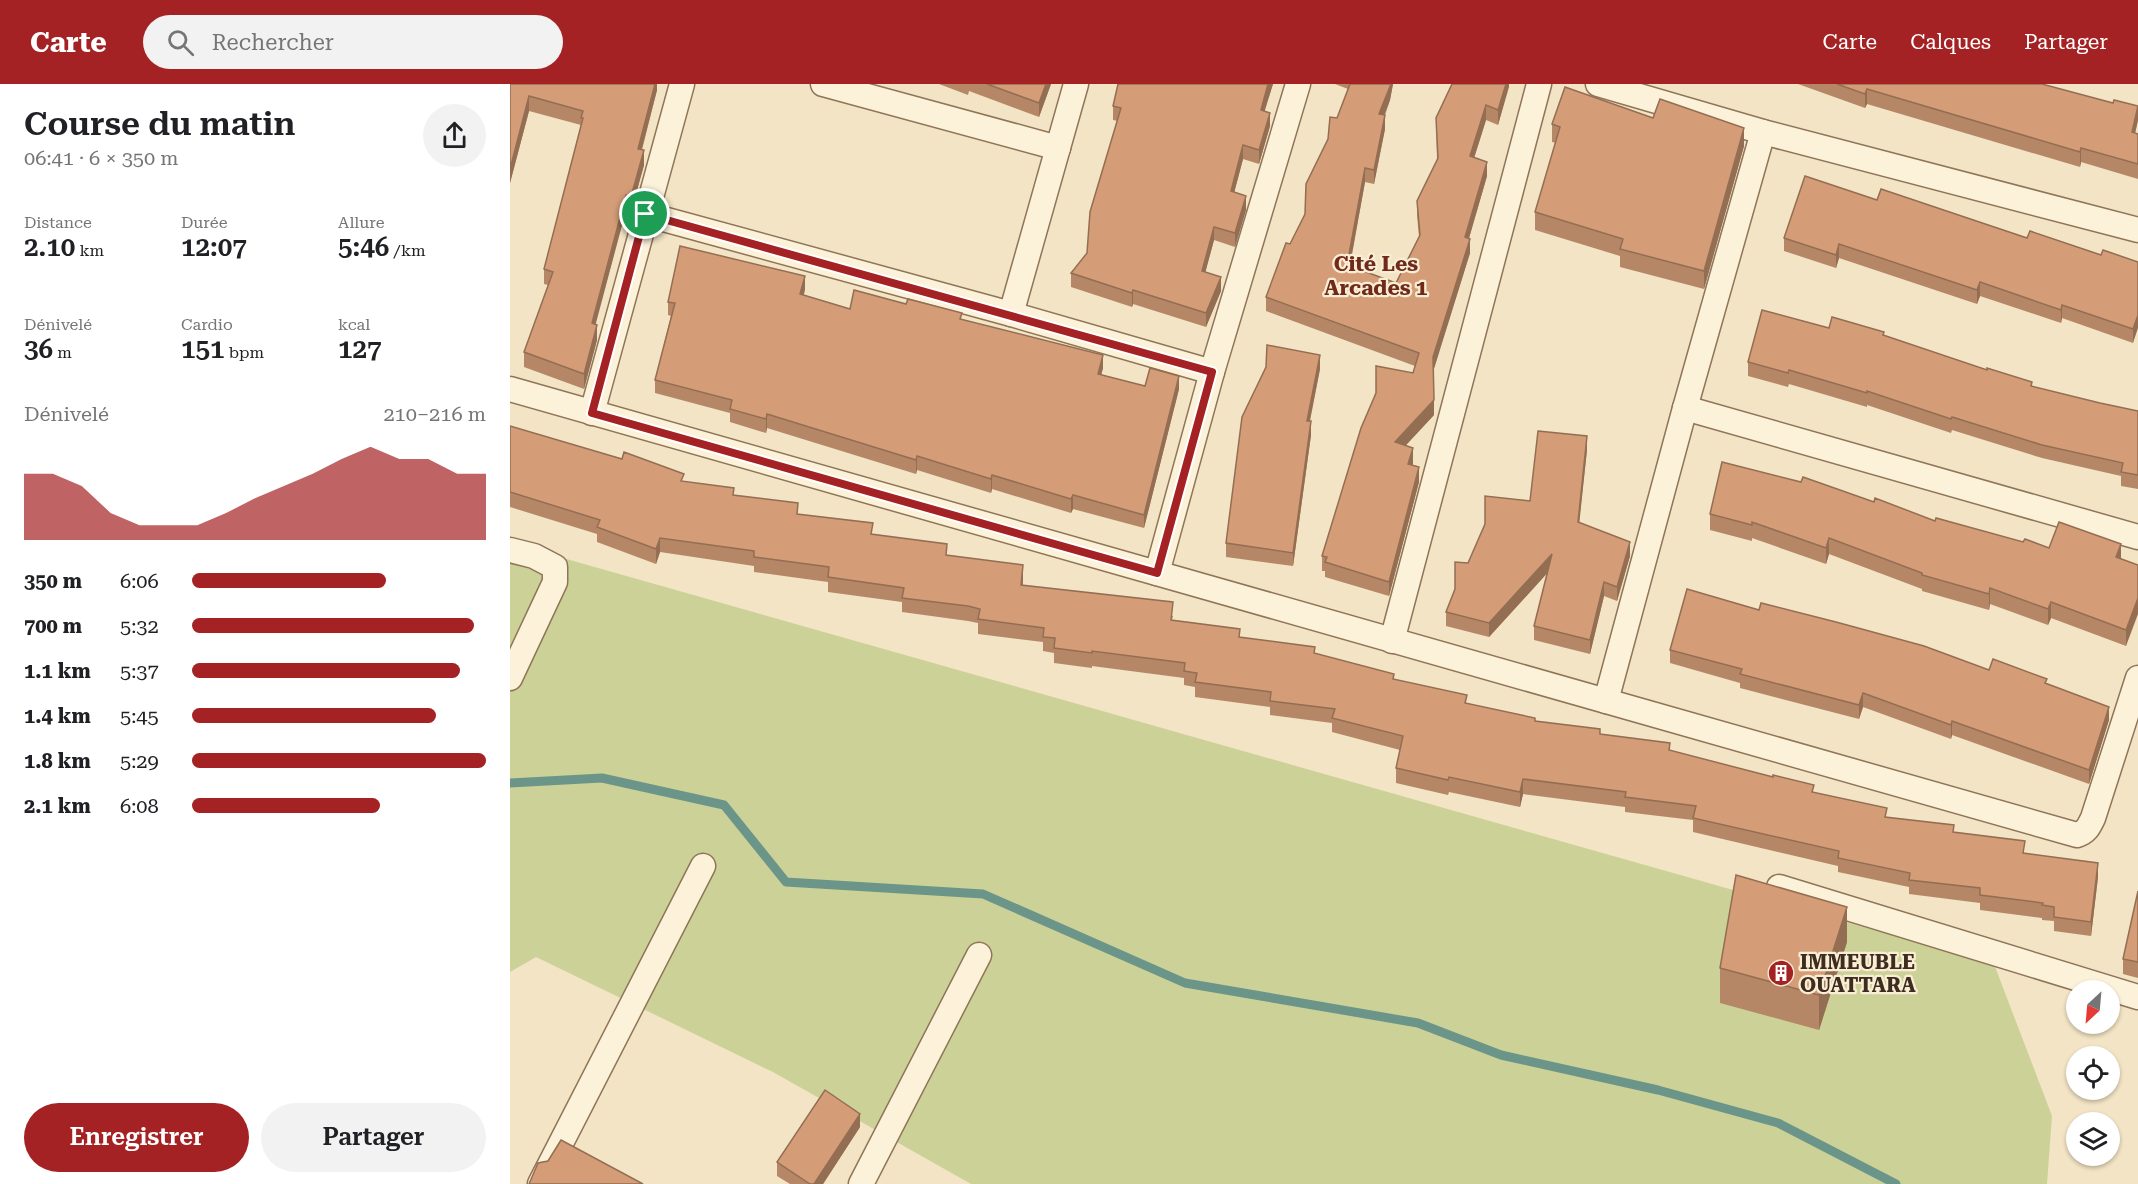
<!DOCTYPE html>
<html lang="fr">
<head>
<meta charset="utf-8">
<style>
  :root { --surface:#fff; --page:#f2f2f2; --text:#202124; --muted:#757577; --accent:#a52224 }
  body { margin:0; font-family:"Roboto Serif",serif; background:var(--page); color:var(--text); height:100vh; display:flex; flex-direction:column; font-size:22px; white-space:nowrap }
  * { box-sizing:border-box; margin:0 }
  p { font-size:20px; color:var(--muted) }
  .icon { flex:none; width:33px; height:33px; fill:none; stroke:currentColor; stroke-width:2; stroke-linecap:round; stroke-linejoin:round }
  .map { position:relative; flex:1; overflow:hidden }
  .side { display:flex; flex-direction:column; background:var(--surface); width:510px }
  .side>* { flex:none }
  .needle { width:39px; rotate:206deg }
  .tools { position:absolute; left:1556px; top:896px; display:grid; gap:12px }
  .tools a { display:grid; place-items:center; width:54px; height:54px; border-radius:50%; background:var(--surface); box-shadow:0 2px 4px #0004; font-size:30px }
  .pin { position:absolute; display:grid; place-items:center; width:51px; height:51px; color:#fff; margin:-26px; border:3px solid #fff; border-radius:50%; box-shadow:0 2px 6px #0007 }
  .round { display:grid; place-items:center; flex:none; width:63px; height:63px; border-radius:32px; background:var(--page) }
  .summary { display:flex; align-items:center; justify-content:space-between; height:102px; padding:0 24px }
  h1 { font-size:33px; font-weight:600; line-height:45px }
  .stats { display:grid; grid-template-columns:repeat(3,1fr); gap:9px; height:102px; padding:6px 24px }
  .stats div { display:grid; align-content:center }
  .stats b { font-size:26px; font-weight:600 }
  .stats small { font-size:16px; font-weight:400 }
  .stats p { font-size:16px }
  .chart { height:168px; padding:12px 24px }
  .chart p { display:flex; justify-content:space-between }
  .chart svg { width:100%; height:108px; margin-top:6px; fill:var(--accent); opacity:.7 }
  .primary-button { display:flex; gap:12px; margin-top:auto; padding:12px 24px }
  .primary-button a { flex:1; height:69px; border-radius:36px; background:var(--accent); color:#fff; font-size:24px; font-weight:600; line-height:69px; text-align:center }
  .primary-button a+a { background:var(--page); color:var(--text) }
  ul { padding:0 24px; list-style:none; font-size:20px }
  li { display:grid; grid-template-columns:96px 72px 1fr; align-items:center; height:45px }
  li i { height:15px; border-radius:8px; background:var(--accent) }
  header { display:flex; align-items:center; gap:36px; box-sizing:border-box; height:84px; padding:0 30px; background:var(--accent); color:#fff }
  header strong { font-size:28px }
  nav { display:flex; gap:33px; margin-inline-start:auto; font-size:21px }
  .search { width:420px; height:54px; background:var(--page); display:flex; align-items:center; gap:15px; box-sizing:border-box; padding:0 21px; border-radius:33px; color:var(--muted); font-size:22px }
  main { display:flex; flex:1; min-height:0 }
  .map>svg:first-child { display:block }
  .green { fill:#ccd297 }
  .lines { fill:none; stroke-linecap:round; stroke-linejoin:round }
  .stream { stroke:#6c958a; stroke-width:9 }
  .minor-casing { stroke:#8f7558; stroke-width:27 }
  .minor { stroke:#fcf1d9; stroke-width:24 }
  .wall { fill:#b68766 }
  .shaded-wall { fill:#946e53 }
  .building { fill:#d49d77; stroke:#946e53; stroke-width:1.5 }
  .route-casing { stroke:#fff; stroke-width:12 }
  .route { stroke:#a52224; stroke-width:8 }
  .labels { text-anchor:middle; stroke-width:4.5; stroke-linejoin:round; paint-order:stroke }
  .poi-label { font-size:20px; font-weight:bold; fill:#3e2d1e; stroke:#f9eed5; text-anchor:start }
  .neighbourhood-label { font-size:21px; font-weight:bold; fill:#6f2a19; stroke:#f9eed5 }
</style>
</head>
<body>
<header>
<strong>Carte</strong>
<div class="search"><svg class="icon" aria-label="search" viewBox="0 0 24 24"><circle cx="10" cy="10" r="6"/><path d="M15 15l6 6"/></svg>Rechercher</div>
<nav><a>Carte</a><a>Calques</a><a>Partager</a></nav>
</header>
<main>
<section class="side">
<div class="summary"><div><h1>Course du matin</h1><p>06:41 · 6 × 350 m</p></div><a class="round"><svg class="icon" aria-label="share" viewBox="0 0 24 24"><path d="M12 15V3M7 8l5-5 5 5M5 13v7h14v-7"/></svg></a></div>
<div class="stats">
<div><p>Distance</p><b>2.10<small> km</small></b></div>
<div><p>Durée</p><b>12:07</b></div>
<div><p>Allure</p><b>5:46<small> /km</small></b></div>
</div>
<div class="stats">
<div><p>Dénivelé</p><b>36<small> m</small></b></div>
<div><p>Cardio</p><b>151<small> bpm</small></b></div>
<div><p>kcal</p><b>127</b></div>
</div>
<div class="chart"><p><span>Dénivelé</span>210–216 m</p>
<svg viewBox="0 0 160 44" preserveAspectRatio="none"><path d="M0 44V17L10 17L20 22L30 33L40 38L50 38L60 38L70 33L80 27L90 22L100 17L110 11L120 6L130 11L140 11L150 17L160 17V44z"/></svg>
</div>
<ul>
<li><b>350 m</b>6:06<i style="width:66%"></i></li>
<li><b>700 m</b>5:32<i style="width:96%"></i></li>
<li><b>1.1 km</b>5:37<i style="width:91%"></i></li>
<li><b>1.4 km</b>5:45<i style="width:83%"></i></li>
<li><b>1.8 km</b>5:29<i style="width:100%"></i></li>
<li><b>2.1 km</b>6:08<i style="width:64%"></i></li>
</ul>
<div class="primary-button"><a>Enregistrer</a><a>Partager</a></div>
</section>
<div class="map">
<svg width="1628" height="1100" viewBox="0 0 1628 1100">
  <rect width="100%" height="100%" fill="#f2e4c4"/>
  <!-- green -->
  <polygon class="green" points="0,459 1484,880 1542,1032 1537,1100 461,1100 263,988 26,873 0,888"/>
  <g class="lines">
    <!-- stream -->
    <polyline class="stream" points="0,699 92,694 214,721 276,798 473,810 675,899 908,939 991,971 1148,1006 1268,1039 1386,1100"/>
    <!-- minor casing -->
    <g class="minor-casing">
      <g id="minor">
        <polyline points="313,0 548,64"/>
        <polyline points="1088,0 1253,48 1628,146"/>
        <polyline points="135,130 501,230 702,288"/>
        <polyline points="501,230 566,0"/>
        <path d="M0,305L1567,751C1577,748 1579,742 1583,734L1628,594"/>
        <polyline points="1175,324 1628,453"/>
        <polyline points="82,329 172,0"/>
        <polyline points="0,466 24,472 45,483 45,498 0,594"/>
        <polyline points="647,489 702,288 788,0"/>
        <polyline points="882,557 1029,0"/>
        <polyline points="1096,617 1175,324 1253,48"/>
        <polyline points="1269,803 1628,913"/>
        <polyline points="30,1100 193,782"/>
        <polyline points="351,1100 469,871"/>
      </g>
    </g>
    <!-- minor -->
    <use href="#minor" class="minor"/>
  </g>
  <!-- wall -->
  <g class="wall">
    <polygon points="0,0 147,0 147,6 132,66 134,81 121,128 116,126 85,240 87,256 74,305 14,283 14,268 38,201 34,200 34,185 71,41 19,27 0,99"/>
    <polygon points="429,0 541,0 529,33 459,7 458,11"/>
    <polygon points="608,0 763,0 754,27 760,42 749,80 733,75 724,108 736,126 725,163 704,156 695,188 711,207 696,243 623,220 622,223 561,203 561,189 577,169 608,37 603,36 603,22"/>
    <polygon points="825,0 883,0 880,16 875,31 875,45 864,100 855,98 840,182 886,199 909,153 907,131 907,117 927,76 926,34 999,0 988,41 976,36 964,74 977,92 959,154 960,169 923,287 924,331 895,362 903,379 903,381 909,398 879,512 815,493 815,487 812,487 812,472 903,289 905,282 756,227 756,213 795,130 818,55 827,34 838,5"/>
    <polygon points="1288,0 1532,0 1628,36 1625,49 1628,50 1628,95 1571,78 1570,83 1357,20 1355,24"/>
    <polygon points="1143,34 1234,62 1194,205 1110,183 1110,172 1025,146 1025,128 1046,59 1042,58 1042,40"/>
    <polygon points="1367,116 1517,154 1591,171 1628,178 1623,259 1552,234 1551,239 1470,212 1467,220 1329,174 1326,184 1274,167 1274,154"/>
    <polygon points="295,205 294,211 340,225 452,235 593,284 591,291 635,302 669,305 634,444 563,425 561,429 482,405 481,409 407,386 406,390 257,344 256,349 220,338 220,329 145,309 145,296 161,232 158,231 158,218"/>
    <polygon points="1319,244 1374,251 1522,303 1590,319 1628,327 1628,405 1611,402 1611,392 1532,374 1442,346 1441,349 1357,321 1357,323 1279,300 1278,303 1238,292 1238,278"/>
    <polygon points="810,285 800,337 801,351 783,482 716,473 716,459"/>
    <polygon points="0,342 174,398 224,411 288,430 437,472 513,496 513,501 663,532 662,536 730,553 805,569 957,619 1025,637 1090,650 1160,667 1304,708 1377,733 1444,748 1515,769 1588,793 1581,852 1544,847 1544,837 1532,836 1532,834 1470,826 1470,819 1399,810 1399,803 1328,788 1328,782 1183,748 1183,736 1115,728 1115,723 1013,710 1010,723 939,708 938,711 886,699 886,684 890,666 822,648 822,639 760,631 760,623 685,613 685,603 674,601 674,594 582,582 582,584 544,579 544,569 533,567 533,558 468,550 468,539 458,537 392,528 392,518 318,508 318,498 244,488 244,482 150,468 146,480 87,458 87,450 0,423"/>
    <polygon points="1077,366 1069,438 1120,472 1107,517 1094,512 1080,570 1024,556 1024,542 1037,489 979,553 936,542 936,528 958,479 1020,417"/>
    <polygon points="1364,418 1425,437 1513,458 1539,464 1611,475 1628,481 1616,562 1541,534 1538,541 1480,520 1479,526 1412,507 1412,505 1319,470 1316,480 1242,454 1242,457 1200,446 1200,430"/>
    <polygon points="1249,526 1479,586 1537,600 1599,636 1579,700 1442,651 1441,655 1353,623 1349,635 1230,604 1230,599 1160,579 1160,566"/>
    <polygon points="1628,807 1628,894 1613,890 1613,875"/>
    <polygon points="1337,858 1309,946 1210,919 1210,884"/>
    <polygon points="350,1043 313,1100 280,1100 267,1092 267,1078"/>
  </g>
  <!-- shaded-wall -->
  <g class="shaded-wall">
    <polygon points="145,0 147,0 147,6 128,79 128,65"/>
    <polygon points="536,0 541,0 529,33 529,19"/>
    <polygon points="758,0 763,0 751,39 751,26"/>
    <polygon points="881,0 883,0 880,16 869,45 869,30"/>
    <polygon points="996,0 999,0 999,3 988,41 988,26"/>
    <polygon points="1357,5 1357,20 1355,24 1355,10"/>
    <polygon points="19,12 19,27 0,99 0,85"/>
    <polygon points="976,21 976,36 960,87 960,72"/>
    <polygon points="1628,22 1628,36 1622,63 1622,48"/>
    <polygon points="760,29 760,42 749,80 749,66"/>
    <polygon points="875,31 875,45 864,100 864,86"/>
    <polygon points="1234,44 1234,62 1194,205 1194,187"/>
    <polygon points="733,61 733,75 721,121 721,107"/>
    <polygon points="1571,64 1571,78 1570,83 1570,68"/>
    <polygon points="134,66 134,81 121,128 121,113"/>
    <polygon points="977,78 977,92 955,168 955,153"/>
    <polygon points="855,84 855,98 837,196 837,181"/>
    <polygon points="116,111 116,126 82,254 82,239"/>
    <polygon points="736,112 736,126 725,163 725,149"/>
    <polygon points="704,143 704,156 692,201 692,187"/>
    <polygon points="960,155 960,169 923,288 923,273"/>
    <polygon points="1329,160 1329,174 1326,184 1326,171"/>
    <polygon points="295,192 295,205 290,223 290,210"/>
    <polygon points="711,193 711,207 696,243 696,229"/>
    <polygon points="1470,198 1470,212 1467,220 1467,206"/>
    <polygon points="623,206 623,220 622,223 622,209"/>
    <polygon points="1552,221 1552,234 1551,239 1551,226"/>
    <polygon points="1628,231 1628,244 1623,259 1623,245"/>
    <polygon points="87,241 87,256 74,305 74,290"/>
    <polygon points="593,271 593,284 588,303 588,290"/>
    <polygon points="810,271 810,285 797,350 797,337"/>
    <polygon points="669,292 669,305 634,444 634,431"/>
    <polygon points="924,316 924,331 885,373 885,358"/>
    <polygon points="257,330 257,344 256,349 256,335"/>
    <polygon points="801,337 801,351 783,482 783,469"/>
    <polygon points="1077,352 1077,366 1068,451 1068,438"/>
    <polygon points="903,364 903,379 898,395 898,380"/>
    <polygon points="407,372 407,386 406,390 406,376"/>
    <polygon points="909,383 909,398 879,512 879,498"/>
    <polygon points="482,391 482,405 481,409 481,395"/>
    <polygon points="563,411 563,425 561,429 561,415"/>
    <polygon points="150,454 150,468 146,480 146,465"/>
    <polygon points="1319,454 1319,470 1316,480 1316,464"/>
    <polygon points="1120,458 1120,472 1107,517 1107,503"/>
    <polygon points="1611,460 1611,476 1606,473"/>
    <polygon points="1042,470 1042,484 979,553 979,539"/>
    <polygon points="513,481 513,496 511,515 511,501"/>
    <polygon points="1094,498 1094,512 1080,570 1080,556"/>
    <polygon points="1480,504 1480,520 1479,526 1479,510"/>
    <polygon points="1628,514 1628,530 1616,562 1616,546"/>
    <polygon points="1541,518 1541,534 1538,541 1538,525"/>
    <polygon points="1353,609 1353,623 1349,635 1349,621"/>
    <polygon points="1599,623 1599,636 1579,700 1579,686"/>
    <polygon points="1442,637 1442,651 1441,655 1441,641"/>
    <polygon points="1013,695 1013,710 1010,723 1010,708"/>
    <polygon points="1588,779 1588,793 1581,852 1581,838"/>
    <polygon points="1337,823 1337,858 1309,946 1309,911"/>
    <polygon points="350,1030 350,1043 313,1100 304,1100"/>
  </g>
  <!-- building -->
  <g class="building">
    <polygon points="0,0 145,0 128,65 134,66 121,113 116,111 82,239 87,241 74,290 14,268 43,188 34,185 73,34 71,34 73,27 19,12 0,85"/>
    <polygon points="477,0 536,0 529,19"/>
    <polygon points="608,0 758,0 751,26 760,29 749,66 733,61 721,107 736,112 725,149 704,143 692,187 711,193 696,229 623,206 622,209 561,189 577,169 580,128 611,24 603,22"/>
    <polygon points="840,0 881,0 869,30 875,31 864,86 855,84 837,181 886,199 910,151 907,117 928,74 926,34 942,0 996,0 988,26 976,21 960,72 977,78 955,153 960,155 923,273 924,316 885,358 903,364 898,380 909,383 879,498 815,478 817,473 812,472 851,344 866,309 866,282 903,289 909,269 756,213 776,159 780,160 795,130 796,100 818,55 820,33 827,34"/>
    <polygon points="1327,0 1532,0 1603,19 1604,16 1628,22 1622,48 1628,50 1628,80 1571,64 1570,68 1357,5 1355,10"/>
    <polygon points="1055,3 1143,34 1150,15 1234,44 1194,187 1110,165 1113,155 1025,128 1050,43 1042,40"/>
    <polygon points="1295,92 1367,116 1371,105 1517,154 1520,147 1591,171 1593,166 1628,178 1628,231 1623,245 1552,221 1551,226 1470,198 1467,206 1329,160 1326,171 1274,154"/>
    <polygon points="170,162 295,192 290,210 340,225 344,206 396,220 398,215 452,229 450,235 593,271 588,290 635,302 640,284 669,292 634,431 563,411 561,415 482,391 481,395 407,372 406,376 257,330 256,335 220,325 222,316 145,296 165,219 158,218"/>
    <polygon points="1252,226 1319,244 1322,233 1374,248 1373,251 1477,286 1477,284 1522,298 1521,302 1590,319 1628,327 1628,391 1611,388 1613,379 1532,361 1442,333 1441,335 1357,307 1357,309 1279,286 1278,289 1238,278"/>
    <polygon points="757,261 810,271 797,337 801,337 783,469 716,459 732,333 756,283"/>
    <polygon points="0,342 112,375 114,368 174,390 171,397 224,404 223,411 288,419 287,430 363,439 361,450 437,460 436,471 513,481 511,501 663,518 661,536 730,545 729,553 805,563 804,569 884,590 883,595 957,611 955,619 1025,634 1025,637 1090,645 1090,650 1160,659 1159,666 1263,693 1263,691 1304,701 1302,708 1377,724 1375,733 1444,741 1443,748 1515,757 1513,769 1588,779 1581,838 1544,833 1544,823 1532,821 1533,819 1470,811 1470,804 1399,796 1400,789 1328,774 1329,767 1183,734 1186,722 1115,713 1116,708 1013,695 1010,708 939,693 938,696 886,684 893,652 822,634 825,625 760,617 761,608 685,598 687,589 674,587 675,579 582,567 582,569 544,564 545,554 533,553 534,544 468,535 470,525 458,522 392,514 394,504 318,493 319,483 244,473 244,467 150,454 146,465 87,443 90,436 0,408"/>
    <polygon points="1028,347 1077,352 1068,438 1120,458 1107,503 1094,498 1080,556 1024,542 1042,470 979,539 936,528 945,505 945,478 958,479 975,440 975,412 1020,417"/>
    <polygon points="1212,378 1291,398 1293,393 1364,418 1365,414 1425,437 1426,434 1513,458 1515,455 1539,464 1549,438 1611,460 1606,473 1628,481 1628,514 1616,546 1541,518 1538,525 1480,504 1479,510 1412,491 1412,489 1319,454 1316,464 1242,438 1242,441 1200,430"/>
    <polygon points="1177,505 1249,526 1251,519 1326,538 1414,562 1479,586 1483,575 1537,595 1535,599 1599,623 1579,686 1442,637 1441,641 1353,609 1349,621 1230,590 1232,585 1160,566"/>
    <polygon points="1226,791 1337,823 1309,911 1210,884"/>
    <polygon points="1628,807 1628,878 1613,875"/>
    <polygon points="315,1006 350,1030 304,1100 300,1100 267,1078"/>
    <polygon points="51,1056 133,1100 19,1100 28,1079 38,1077"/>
  </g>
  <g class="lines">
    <!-- route casing -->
    <g class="route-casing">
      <polygon id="route" points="135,130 702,288 647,489 82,329"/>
    </g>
    <!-- route -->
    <use href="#route" class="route"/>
  </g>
  <!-- icons -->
  <defs>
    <g id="building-disc" transform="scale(1.35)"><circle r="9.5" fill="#a52224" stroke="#f9eed5"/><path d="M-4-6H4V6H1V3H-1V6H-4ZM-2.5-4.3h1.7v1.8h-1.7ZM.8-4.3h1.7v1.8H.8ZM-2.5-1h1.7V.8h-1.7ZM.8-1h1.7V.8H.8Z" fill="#fff"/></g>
  </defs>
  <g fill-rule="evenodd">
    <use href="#building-disc" x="1271" y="889"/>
  </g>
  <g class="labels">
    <!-- poi labels -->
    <g class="poi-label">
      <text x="1290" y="885">IMMEUBLE<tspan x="1290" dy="23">OUATTARA</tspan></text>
    </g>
    <!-- neighbourhood labels -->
    <g class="neighbourhood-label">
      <text x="866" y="187">Cité Les<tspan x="866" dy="24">Arcades 1</tspan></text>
    </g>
  </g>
</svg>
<div class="tools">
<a><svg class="needle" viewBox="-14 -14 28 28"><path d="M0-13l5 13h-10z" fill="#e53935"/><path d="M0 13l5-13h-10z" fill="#757577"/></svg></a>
<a><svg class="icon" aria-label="locate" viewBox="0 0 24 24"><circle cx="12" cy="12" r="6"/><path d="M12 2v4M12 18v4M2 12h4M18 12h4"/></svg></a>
<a><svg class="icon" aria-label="layers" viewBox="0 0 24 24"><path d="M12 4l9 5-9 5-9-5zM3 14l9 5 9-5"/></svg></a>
</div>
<div class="pin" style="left:135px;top:130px;background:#1e9e55"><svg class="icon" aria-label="arrive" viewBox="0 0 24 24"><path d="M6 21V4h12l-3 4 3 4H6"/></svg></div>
</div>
</main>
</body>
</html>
